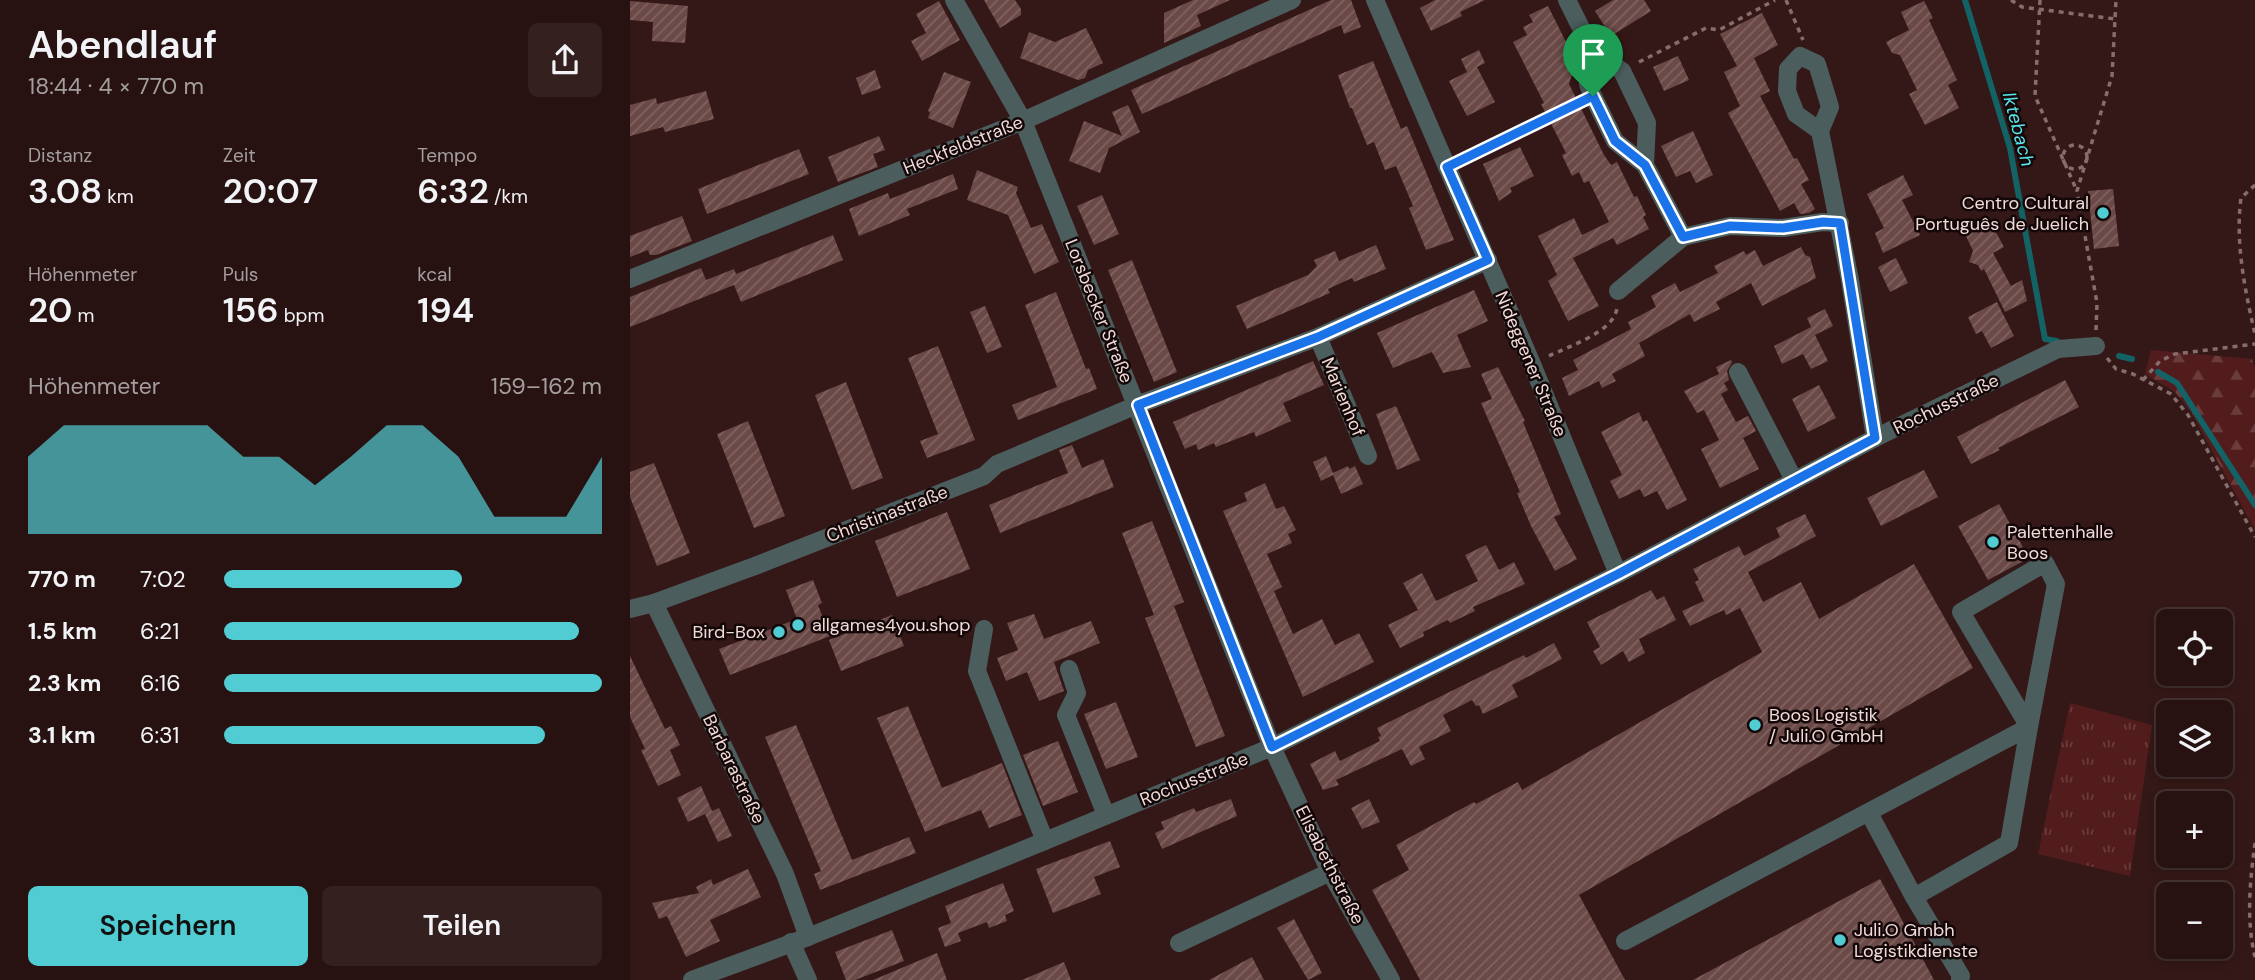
<!DOCTYPE html>
<html lang="de">
<head>
<meta charset="utf-8">
<style>
  :root { --surface:#271211; --page:#33201f; --text:#f1f3f6; --muted:#a49e9f; --line:#433231; --accent:#51ccd3 }
  body { margin:0; font-family:"DM Sans",sans-serif; background:var(--page); color:var(--text); height:100vh; display:flex; flex-direction:column; font-size:26px; white-space:nowrap }
  * { box-sizing:border-box; margin:0 }
  p { font-size:23px; color:var(--muted) }
  .icon { flex:none; width:38px; height:38px; fill:none; stroke:currentColor; stroke-width:2; stroke-linecap:round; stroke-linejoin:round }
  .map { position:relative; flex:1; overflow:hidden }
  .side { display:flex; flex-direction:column; background:var(--surface); width:630px }
  .side>* { flex:none }
  .tools { position:absolute; left:1526px; top:609px; display:grid; gap:14px }
  .tools a { display:grid; place-items:center; width:77px; height:77px; border-radius:10px; background:var(--surface); box-shadow:0 4px 10px #0003,0 0 0 2px var(--line); font-size:35px }
  .pin { position:absolute; display:grid; place-items:center; width:60px; height:60px; color:#fff; margin:-72px -30px; border-radius:50% 50% 50% 0; rotate:-45deg; box-shadow:0 0 7px #0007 }
  .pin .icon { rotate:45deg }
  .round { display:grid; place-items:center; flex:none; width:74px; height:74px; border-radius:10px; background:var(--page) }
  .summary { display:flex; align-items:center; justify-content:space-between; height:119px; padding:0 28px }
  h1 { font-size:38px; font-weight:600; line-height:52px }
  .figures { display:grid; grid-template-columns:repeat(3,1fr); gap:10px; height:119px; padding:7px 28px }
  .figures div { display:grid; align-content:center }
  .figures b { font-size:35px; font-weight:600 }
  .figures small { font-size:19px; font-weight:400 }
  .figures p { font-size:19px }
  .chart { height:196px; padding:14px 28px }
  .chart p { display:flex; justify-content:space-between }
  .chart svg { width:100%; height:126px; margin-top:7px; fill:var(--accent); opacity:.7 }
  .button { display:flex; gap:14px; margin-top:auto; padding:14px 28px }
  .button a { flex:1; height:80px; border-radius:10px; background:var(--accent); color:#111; font-size:28px; font-weight:600; line-height:80px; text-align:center }
  .button a+a { background:var(--page); color:var(--text) }
  ul { padding:0 28px; list-style:none; font-size:23px }
  li { display:grid; grid-template-columns:112px 84px 1fr; align-items:center; height:52px }
  li i { height:18px; border-radius:9px; background:var(--accent) }
  main { display:flex; flex:1; min-height:0 }
  .map>svg:first-child { display:block }
  .grass { fill:url(#grass-tufts) }
  .forest { fill:url(#forest-firs) }
  .lines { fill:none; stroke-linecap:round; stroke-linejoin:round }
  .stream { stroke:#126266; stroke-width:6 }
  .building { fill:url(#building-hatch) }
  .path { stroke:#866d6c; stroke-width:3.5; stroke-dasharray:5 5; stroke-linecap:butt }
  .minor { stroke:#4c5d5e; stroke-width:18 }
  .route-casing { stroke:#fff; stroke-width:14 }
  .route { stroke:#1a73e8; stroke-width:9 }
  .poi-dot { fill:#51ccd3; stroke:#130707; stroke-width:2.5 }
  .labels { text-anchor:middle; stroke-width:5; stroke-linejoin:round; paint-order:stroke }
  .street-label { font-size:18px; fill:#f0dbd9; stroke:#130707 }
  .poi-label { font-size:18px; fill:#f0dbd9; stroke:#130707; text-anchor:start }
  .water-label { font-size:19px; font-style:italic; fill:#57e3eb; stroke:#130707 }
</style>
</head>
<body>
<main>
<section class="side">
<div class="summary"><div><h1>Abendlauf</h1><p>18:44 · 4 × 770 m</p></div><a class="round"><svg class="icon" aria-label="share" viewBox="0 0 24 24"><path d="M12 15V3M7 8l5-5 5 5M5 13v7h14v-7"/></svg></a></div>
<div class="figures">
<div><p>Distanz</p><b>3.08<small> km</small></b></div>
<div><p>Zeit</p><b>20:07</b></div>
<div><p>Tempo</p><b>6:32<small> /km</small></b></div>
</div>
<div class="figures">
<div><p>Höhenmeter</p><b>20<small> m</small></b></div>
<div><p>Puls</p><b>156<small> bpm</small></b></div>
<div><p>kcal</p><b>194</b></div>
</div>
<div class="chart"><p><span>Höhenmeter</span>159–162 m</p>
<svg viewBox="0 0 160 44" preserveAspectRatio="none"><path d="M0 44V17L10 6L20 6L30 6L40 6L50 6L60 17L70 17L80 27L90 17L100 6L110 6L120 17L130 38L140 38L150 38L160 17V44z"/></svg>
</div>
<ul>
<li><b>770 m</b>7:02<i style="width:63%"></i></li>
<li><b>1.5 km</b>6:21<i style="width:94%"></i></li>
<li><b>2.3 km</b>6:16<i style="width:100%"></i></li>
<li><b>3.1 km</b>6:31<i style="width:85%"></i></li>
</ul>
<div class="button"><a>Speichern</a><a>Teilen</a></div>
</section>
<div class="map">
<svg width="1625" height="980" viewBox="0 0 1625 980">
  <defs>
    <pattern id="grass-tufts" width="24" height="20" patternUnits="userSpaceOnUse" patternTransform="scale(1.75)"><rect width="24" height="20" fill="#521c1c"/><path d="M3 7l-1-3M5 7V3M7 7l1-3M15 17l-1-3M17 17v-4M19 17l1-3" fill="none" stroke="#6b3c3c"/></pattern>
    <pattern id="forest-firs" width="22" height="20" patternUnits="userSpaceOnUse" patternTransform="scale(1.75)"><rect width="22" height="20" fill="#521c1c"/><path d="M5 1l3.5 6h-7zM16 11l3.5 6h-7z" fill="#6b3c3c"/></pattern>
    <pattern id="building-hatch" width="6" height="6" patternUnits="userSpaceOnUse" patternTransform="scale(1.75)"><rect width="6" height="6" fill="#6a4947"/><path d="M-1 1l2-2M0 6l6-6M5 7l2-2" fill="none" stroke="#806361"/></pattern>
  </defs>
  <rect width="100%" height="100%" fill="#341817"/>
  <!-- grass -->
  <polygon class="grass" points="1440,703 1522,725 1500,876 1408,854"/>
  <!-- forest -->
  <polygon class="forest" points="1521,350 1622,359 1625,369 1625,530 1562,414 1545,392 1515,374"/>
  <g class="lines">
    <!-- stream -->
    <g class="stream">
      <polyline points="1335,0 1380,148 1415,339 1427,341"/>
      <polyline points="1489,356 1502,359"/>
      <polyline points="1528,372 1547,383 1625,505"/>
    </g>
  </g>
  <!-- building -->
  <g class="building">
    <polygon points="354,0 385,0 391,9 391,15 370,28"/>
    <polygon points="563,0 600,0 567,15 571,26 534,43 534,13"/>
    <polygon points="701,0 721,0 731,27 714,34 711,25 512,114 501,90"/>
    <polygon points="805,0 855,0 830,12 832,16 801,31 790,8"/>
    <polygon points="983,0 1014,0 1021,11 981,36 965,11"/>
    <polygon points="0,1 58,6 55,43 22,41 23,22 0,20"/>
    <polygon points="309,1 330,40 292,61 281,41 296,33 286,14"/>
    <polygon points="1294,1 1303,18 1299,20 1327,80 1318,85 1329,108 1295,125 1279,94 1287,90 1270,55 1262,53 1256,42 1279,30 1271,12"/>
    <polygon points="918,6 941,52 937,54 944,68 939,84 974,155 981,165 987,162 1004,197 1007,196 1016,215 1013,217 1019,229 987,245 983,238 943,258 969,306 938,321 918,281 927,275 908,236 944,218 952,235 979,222 959,181 954,183 949,172 942,176 932,155 936,153 911,104 914,103 883,42 897,35 893,27 903,22 899,15"/>
    <polygon points="1132,13 1148,45 1124,58 1140,91 1130,96 1164,159 1167,158 1179,180 1171,184 1185,209 1179,213 1170,214 1164,203 1150,211 1098,113 1110,106 1094,72 1107,66 1090,34"/>
    <polygon points="456,28 473,63 458,70 455,78 448,80 390,58 399,32 425,42"/>
    <polygon points="849,50 855,63 847,67 865,102 837,116 819,81 837,72 831,59"/>
    <polygon points="1048,56 1059,80 1034,91 1023,67"/>
    <polygon points="743,61 771,129 777,126 824,240 796,250 779,208 783,206 766,166 755,170 744,142 737,145 722,108 720,108 708,75"/>
    <polygon points="245,70 251,88 232,95 226,78"/>
    <polygon points="314,72 341,82 323,128 298,118 300,112 298,111"/>
    <polygon points="76,91 84,119 35,132 33,127 0,136 0,105 26,98 27,104"/>
    <polygon points="498,105 510,132 479,148 470,173 439,161 454,121 492,136 482,112"/>
    <polygon points="1063,131 1083,175 1066,183 1060,171 1046,177 1031,146"/>
    <polygon points="249,136 255,150 243,154 248,167 208,182 198,157"/>
    <polygon points="890,147 904,176 880,188 882,192 869,201 853,164"/>
    <polygon points="169,149 179,174 77,214 68,189"/>
    <polygon points="347,170 388,187 386,193 401,228 412,224 429,262 404,274 378,215 337,200"/>
    <polygon points="323,174 328,189 277,209 280,215 229,236 219,209 258,193 260,199"/>
    <polygon points="1273,175 1283,195 1272,200 1290,235 1253,253 1245,233 1254,228 1237,194"/>
    <polygon points="1483,189 1489,246 1464,249 1458,191"/>
    <polygon points="472,195 489,234 464,245 447,206"/>
    <polygon points="52,216 62,241 26,255 20,255 18,250 0,257 0,236"/>
    <polygon points="1361,223 1374,247 1363,253 1381,286 1392,280 1397,301 1375,312 1354,269 1351,271 1348,265 1339,262 1343,251 1336,236"/>
    <polygon points="203,235 213,260 111,302 104,285 0,327 0,297 71,268 76,280 104,269 106,274"/>
    <polygon points="746,245 756,269 724,282 722,278 698,289 700,293 617,329 606,306 678,275 687,266 684,260 705,251 709,261"/>
    <polygon points="1171,247 1175,255 1180,257 1186,278 1132,306 1121,283 1086,302 1090,309 1064,322 1060,314 1009,343 1015,356 982,374 986,381 972,388 969,381 939,396 932,378 948,370 943,360 1001,329 998,322 1026,307 1021,296 1045,283 1050,292 1088,273 1084,266 1114,251 1116,255 1125,250 1133,266"/>
    <polygon points="1266,258 1278,283 1260,292 1248,267"/>
    <polygon points="502,260 547,372 524,382 478,270"/>
    <polygon points="844,290 858,321 827,335 841,367 813,373 802,352 763,368 747,333"/>
    <polygon points="426,292 456,369 459,368 467,389 388,420 382,405 427,387 395,305"/>
    <polygon points="1367,302 1384,336 1361,348 1352,331 1346,334 1338,317"/>
    <polygon points="355,306 372,347 357,353 340,312"/>
    <polygon points="1195,309 1203,326 1185,335 1198,361 1181,369 1173,354 1152,364 1144,346 1181,327 1177,318"/>
    <polygon points="308,346 345,440 297,458 290,441 308,434 278,358"/>
    <polygon points="1101,360 1102,362 1097,371 1099,380 1094,383 1098,390 1091,394 1106,422 1118,416 1126,431 1113,438 1129,469 1090,488 1071,449 1089,440 1074,410 1067,413 1054,391 1089,374 1086,367"/>
    <polygon points="683,361 694,385 653,403 661,421 626,437 624,432 586,447 584,443 568,450 566,444 555,449 543,422"/>
    <polygon points="868,367 895,421 893,422 931,514 924,517 947,559 925,571 901,526 887,493 890,492 851,403 862,399 851,374"/>
    <polygon points="1435,380 1449,407 1368,448 1370,450 1341,464 1327,437"/>
    <polygon points="216,382 253,478 222,490 185,395"/>
    <polygon points="1189,385 1206,418 1178,432 1162,399"/>
    <polygon points="766,406 790,460 767,470 746,414"/>
    <polygon points="1009,412 1013,422 1017,420 1057,500 1037,510 1027,491 1014,497 1010,489 989,499 980,481 992,475 971,432"/>
    <polygon points="118,421 155,516 124,528 87,434"/>
    <polygon points="442,445 452,468 473,459 484,487 370,533 359,505 438,473 429,450"/>
    <polygon points="696,456 703,473 718,466 719,469 725,466 733,484 711,494 703,475 691,481 683,462"/>
    <polygon points="24,463 60,553 27,566 0,497 0,472"/>
    <polygon points="1294,470 1308,497 1251,526 1237,498"/>
    <polygon points="635,483 646,509 654,506 666,530 658,534 662,543 637,554 652,587 644,591 663,634 692,619 705,645 729,633 744,662 673,697 593,511 617,501 614,493"/>
    <polygon points="1369,504 1399,558 1358,580 1328,526"/>
    <polygon points="317,512 340,569 267,597 245,541"/>
    <polygon points="1175,514 1186,536 1118,572 1133,602 1171,582 1189,619 1284,564 1343,668 949,895 995,980 790,980 742,890 779,870 766,845 844,802 846,804 888,782 892,790 1132,652 1110,608 1096,615 1094,610 1060,626 1052,611 1074,601 1065,582 1069,580 1063,569 1109,546 1114,556 1150,537 1146,528"/>
    <polygon points="522,521 554,602 544,606 595,736 566,747 515,618 524,615 492,533"/>
    <polygon points="856,545 869,570 884,562 895,584 843,607 845,611 820,623 818,620 793,632 794,636 770,648 758,625 788,610 773,583 792,573 806,601 848,581 835,555"/>
    <polygon points="183,580 192,603 188,605 200,636 100,675 89,649 167,619 156,590"/>
    <polygon points="1021,590 1027,600 1034,596 1046,620 1009,639 1015,653 999,662 993,651 971,665 963,651 970,647 957,622"/>
    <polygon points="404,614 414,639 461,621 470,643 424,662 434,691 409,701 397,672 376,681 367,658 388,650 377,623"/>
    <polygon points="262,615 274,646 211,671 199,640"/>
    <polygon points="924,643 932,659 882,685 888,697 853,714 849,705 846,706 842,700 813,715 821,731 789,747 795,759 781,766 772,749 706,780 709,785 693,790 680,764 705,751 710,761 750,741 748,737 751,736 747,728 894,655 896,658"/>
    <polygon points="0,656 35,729 41,726 50,745 40,750 51,775 28,786 11,750 15,749 0,717"/>
    <polygon points="486,702 508,757 476,769 454,714"/>
    <polygon points="278,706 312,788 372,763 392,815 359,828 351,810 295,832 247,718"/>
    <polygon points="166,725 222,860 279,837 286,853 190,890 184,874 191,871 135,737"/>
    <polygon points="428,741 448,792 413,806 393,755"/>
    <polygon points="71,786 82,811 89,808 102,836 88,842 75,814 58,822 47,798"/>
    <polygon points="601,799 607,816 532,849 525,833 534,829 531,822 564,808 566,812"/>
    <polygon points="739,799 750,822 732,829 721,808"/>
    <polygon points="480,841 490,867 464,877 471,894 423,913 406,869"/>
    <polygon points="118,869 131,897 80,920 90,941 56,957 37,916 29,919 22,903 69,893 66,887 81,879 83,885"/>
    <polygon points="1250,879 1304,980 1063,980 1211,900"/>
    <polygon points="373,883 384,911 375,915 377,921 359,928 357,922 328,933 331,941 315,947 308,928 321,923 315,906"/>
    <polygon points="664,919 692,973 678,980 647,928"/>
    <polygon points="262,930 274,961 225,980 216,980 205,952"/>
    <polygon points="307,953 317,980 243,980"/>
    <polygon points="622,957 634,980 579,980"/>
    <polygon points="434,962 441,980 392,980"/>
  </g>
  <g class="lines">
    <!-- path -->
    <g class="path">
      <polyline points="1156,0 1173,40"/>
      <polyline points="1381,0 1392,7 1485,19"/>
      <polyline points="1410,0 1405,96 1447,191"/>
      <polyline points="1009,62 1076,28 1089,30 1145,0"/>
      <circle cx="1445" cy="157" r="12"/>
      <polyline points="831,160 947,103"/>
      <path d="M1625,185L1611,198C1605,242 1615,291 1625,334"/>
      <polyline points="1466,330 1467,303 1447,191 1482,76 1486,0"/>
      <path d="M919,356C939,346 984,332 987,308"/>
      <polyline points="1477,358 1486,369 1503,374 1541,394 1558,415 1625,537"/>
      <polyline points="1513,380 1530,361 1545,354 1625,344"/>
      <path d="M1625,843C1620,880 1616,920 1625,957"/>
    </g>
    <!-- minor -->
    <g class="minor">
      <polyline points="324,0 393,121 642,747 700,872 761,980"/>
      <polyline points="745,0 902,364 988,574"/>
      <polyline points="937,0 963,52 958,84 963,96 985,141 1015,165 1053,237"/>
      <polyline points="963,52 992,71 1017,123 1015,165"/>
      <polyline points="1190,131 1200,107 1187,64 1170,56 1158,69 1157,91 1166,114 1190,131 1220,280 1245,438"/>
      <polyline points="0,279 393,121 662,0"/>
      <polyline points="988,291 1053,237 1100,226 1153,228 1193,222 1210,223"/>
      <polyline points="688,337 738,456"/>
      <polyline points="1108,372 1164,480"/>
      <polyline points="24,603 155,874 178,937"/>
      <polyline points="0,609 24,603 125,566 354,476 367,464 507,405 688,337 858,260"/>
      <polyline points="354,629 347,671 415,841"/>
      <polyline points="439,669 447,693 436,715 476,815"/>
      <polyline points="1239,813 1284,897 1331,976 1330,980"/>
      <polyline points="995,941 1399,727 1426,584 1415,563 1331,612 1399,727 1379,843 1284,897"/>
      <polyline points="161,942 178,980"/>
      <polyline points="549,943 700,872"/>
      <polyline points="62,980 178,937 415,841 642,747 988,574 1245,438 1428,349 1466,346"/>
    </g>
  </g>
  <g class="lines">
    <!-- route casing -->
    <g class="route-casing">
      <polygon id="route" points="963,96 985,141 1015,165 1053,237 1100,226 1153,228 1193,222 1210,223 1245,438 988,574 642,747 508,405 688,337 858,260 817,167"/>
    </g>
    <!-- route -->
    <use href="#route" class="route"/>
  </g>
  <!-- markers -->
  <g class="poi-dot">
    <circle cx="1473" cy="213" r="7"/>
    <circle cx="1363" cy="542" r="7"/>
    <circle cx="168" cy="625" r="7"/>
    <circle cx="149" cy="632" r="7"/>
    <circle cx="1125" cy="725" r="7"/>
    <circle cx="1210" cy="940" r="7"/>
  </g>
  <g class="labels">
    <!-- street labels -->
    <g class="street-label">
      <text transform="translate(333 145) rotate(-22)" y="6">Heckfeldstraße</text>
      <text transform="translate(469 311) rotate(68)" y="6">Lorsbecker Straße</text>
      <text transform="translate(901 364) rotate(67)" y="6">Nideggener Straße</text>
      <text transform="translate(713 397) rotate(67)" y="6">Marienhof</text>
      <text transform="translate(1316 404) rotate(-26)" y="6">Rochusstraße</text>
      <text transform="translate(257 514) rotate(-21)" y="6">Christinastraße</text>
      <text transform="translate(104 769) rotate(64)" y="6">Barbarastraße</text>
      <text transform="translate(564 779) rotate(-22)" y="6">Rochusstraße</text>
      <text transform="translate(700 865) rotate(63)" y="6">Elisabethstraße</text>
    </g>
    <!-- poi labels -->
    <g class="poi-label">
      <text x="1459" y="209" text-anchor="end">Centro Cultural<tspan x="1459" dy="21">Português de Juelich</tspan></text>
      <text x="1377" y="538">Palettenhalle<tspan x="1377" dy="21">Boos</tspan></text>
      <text x="182" y="631">allgames4you.shop</text>
      <text x="135" y="638" text-anchor="end">Bird-Box</text>
      <text x="1139" y="721">Boos Logistik<tspan x="1139" dy="21">/ Juli.O GmbH</tspan></text>
      <text x="1224" y="936">Juli.O Gmbh<tspan x="1224" dy="21">Logistikdienste</tspan></text>
    </g>
    <!-- water labels -->
    <g class="water-label">
      <text transform="translate(1389 129) rotate(75)" y="7">Iktebach</text>
    </g>
  </g>
</svg>
<div class="tools">
<a><svg class="icon" aria-label="locate" viewBox="0 0 24 24"><circle cx="12" cy="12" r="6"/><path d="M12 2v4M12 18v4M2 12h4M18 12h4"/></svg></a>
<a><svg class="icon" aria-label="layers" viewBox="0 0 24 24"><path d="M12 4l9 5-9 5-9-5zM3 14l9 5 9-5"/></svg></a>
<a>+</a>
<a>−</a>
</div>
<div class="pin" style="left:963px;top:96px;background:#1e9e55"><svg class="icon" aria-label="arrive" viewBox="0 0 24 24"><path d="M6 21V4h12l-3 4 3 4H6"/></svg></div>
</div>
</main>
</body>
</html>
